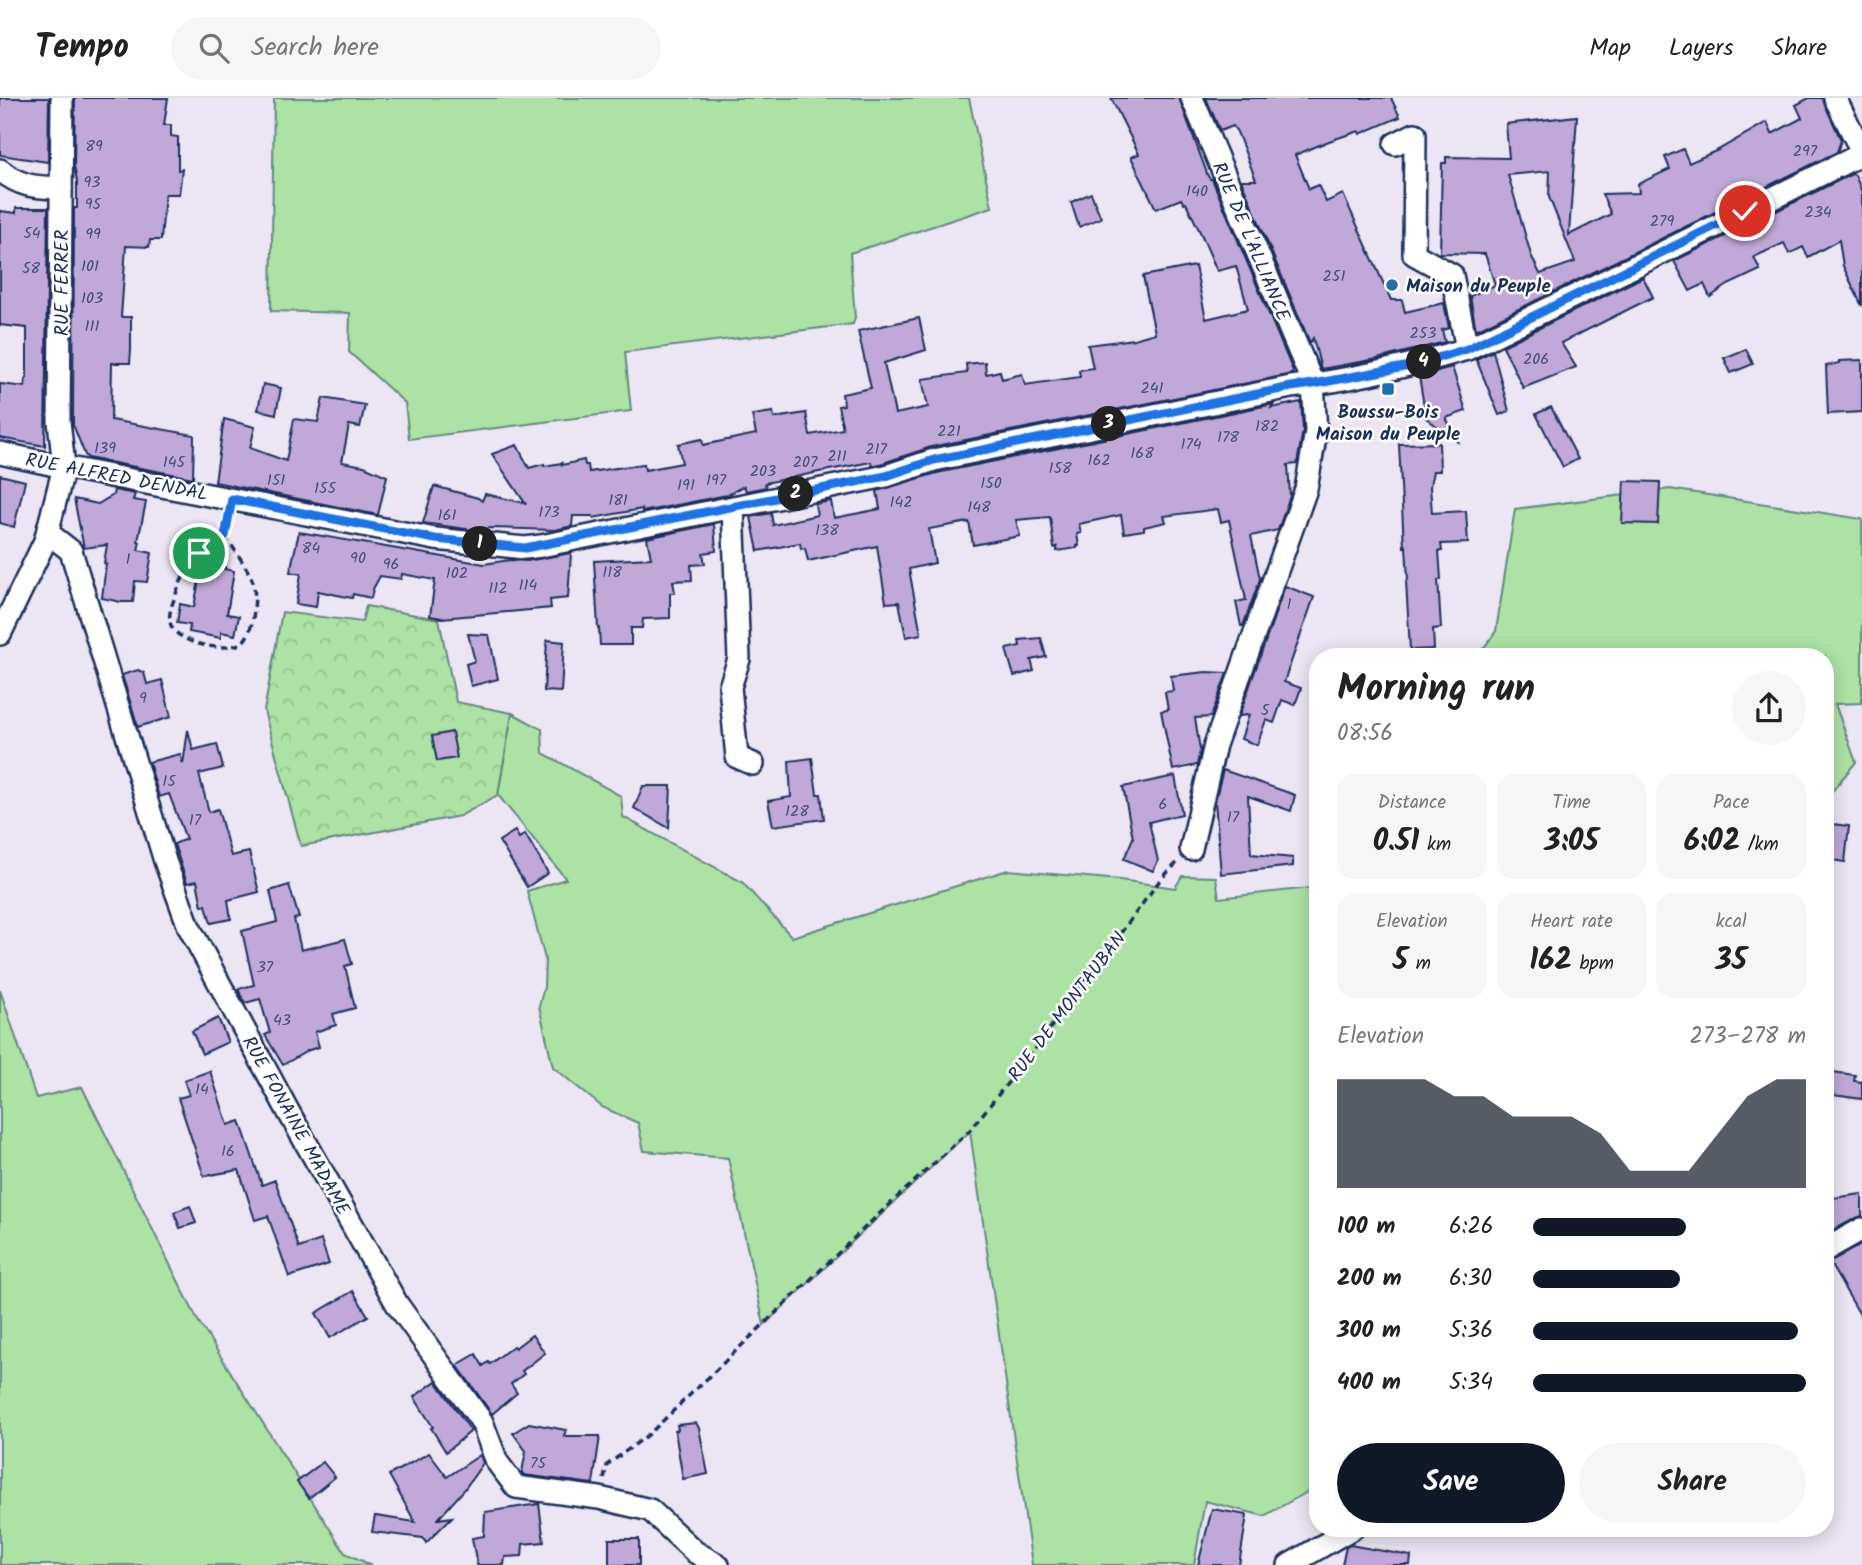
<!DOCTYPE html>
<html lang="en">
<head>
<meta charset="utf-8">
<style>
  :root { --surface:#fff; --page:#f6f6f6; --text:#222; --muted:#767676; --line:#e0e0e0; --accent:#111827 }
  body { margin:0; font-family:Kalam,sans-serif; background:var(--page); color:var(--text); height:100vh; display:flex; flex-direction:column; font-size:26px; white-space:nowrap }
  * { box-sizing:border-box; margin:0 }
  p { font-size:23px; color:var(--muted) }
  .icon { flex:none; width:38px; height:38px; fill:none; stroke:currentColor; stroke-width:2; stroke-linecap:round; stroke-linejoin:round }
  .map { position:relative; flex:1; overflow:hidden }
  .drawer { position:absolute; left:1309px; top:550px; width:525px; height:889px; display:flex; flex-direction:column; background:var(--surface); border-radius:28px; box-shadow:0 4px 18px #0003 }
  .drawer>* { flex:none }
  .pin { position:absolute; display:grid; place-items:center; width:60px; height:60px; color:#fff; margin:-30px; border:4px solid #fff; border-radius:50%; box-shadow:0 2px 7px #0007 }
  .km { position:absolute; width:35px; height:35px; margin:-18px; border-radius:50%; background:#222; color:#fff; font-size:19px; line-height:35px; text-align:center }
  .round { display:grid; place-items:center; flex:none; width:74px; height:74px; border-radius:37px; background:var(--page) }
  .overview { display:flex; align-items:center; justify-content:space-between; height:119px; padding:0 28px }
  h1 { font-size:38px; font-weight:600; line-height:52px }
  .figures { display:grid; grid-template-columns:repeat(3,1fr); gap:10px; height:119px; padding:7px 28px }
  .figures div { display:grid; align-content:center; border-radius:18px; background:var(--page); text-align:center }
  .figures b { font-size:30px; font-weight:600 }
  .figures small { font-size:19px; font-weight:400 }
  .figures p { font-size:19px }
  .chart { height:196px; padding:14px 28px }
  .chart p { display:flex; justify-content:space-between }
  .chart svg { width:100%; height:126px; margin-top:7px; fill:var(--accent); opacity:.7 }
  .primary-button { display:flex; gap:14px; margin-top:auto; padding:14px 28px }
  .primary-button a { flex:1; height:80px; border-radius:42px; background:var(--accent); color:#fff; font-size:28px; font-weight:600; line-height:80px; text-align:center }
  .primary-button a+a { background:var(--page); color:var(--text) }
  ul { padding:0 28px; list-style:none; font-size:23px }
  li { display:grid; grid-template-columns:112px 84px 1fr; align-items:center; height:52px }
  li i { height:18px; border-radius:9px; background:var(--accent) }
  header { display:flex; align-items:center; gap:42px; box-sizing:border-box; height:98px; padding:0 35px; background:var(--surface); border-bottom:2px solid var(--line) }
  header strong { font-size:33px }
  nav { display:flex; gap:38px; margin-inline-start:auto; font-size:24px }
  .search { width:490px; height:63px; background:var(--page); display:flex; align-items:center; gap:18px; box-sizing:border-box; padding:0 24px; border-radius:38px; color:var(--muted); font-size:26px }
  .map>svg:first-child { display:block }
  .green { fill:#ace2a4; stroke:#648881; stroke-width:2 }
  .forest { fill:url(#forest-crowns); stroke:#648881; stroke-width:2 }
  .building { fill:#c0a9d8; stroke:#1b2f5e; stroke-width:2; fill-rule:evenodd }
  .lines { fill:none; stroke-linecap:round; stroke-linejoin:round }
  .minor-casing { stroke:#1b2f5e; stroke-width:26 }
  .path { stroke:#1b2f5e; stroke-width:3.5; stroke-dasharray:7 5; stroke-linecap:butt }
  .minor { stroke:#fff; stroke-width:21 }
  .route-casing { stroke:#fff; stroke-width:14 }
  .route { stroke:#1a73e8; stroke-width:9 }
  .poi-dot { fill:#1f6fb2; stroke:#fff; stroke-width:2.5 }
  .labels { text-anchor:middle; stroke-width:5; stroke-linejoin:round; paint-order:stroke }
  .number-label { font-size:16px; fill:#444e7c }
  .street-label { font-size:19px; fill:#1b2f5e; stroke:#fff }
  .poi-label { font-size:19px; font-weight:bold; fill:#1b2f5e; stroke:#fff; text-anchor:start }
</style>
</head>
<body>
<header>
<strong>Tempo</strong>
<div class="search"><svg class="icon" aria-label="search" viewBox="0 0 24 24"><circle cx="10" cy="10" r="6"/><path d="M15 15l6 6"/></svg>Search here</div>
<nav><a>Map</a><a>Layers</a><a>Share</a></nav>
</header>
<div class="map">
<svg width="1862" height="1467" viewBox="0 0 1862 1467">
  <defs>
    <pattern id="forest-crowns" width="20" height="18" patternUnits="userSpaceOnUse" patternTransform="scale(1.75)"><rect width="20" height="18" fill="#ace2a4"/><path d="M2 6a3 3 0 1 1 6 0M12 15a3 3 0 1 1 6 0" fill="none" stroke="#93c290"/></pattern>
  </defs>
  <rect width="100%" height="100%" fill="#ece5f3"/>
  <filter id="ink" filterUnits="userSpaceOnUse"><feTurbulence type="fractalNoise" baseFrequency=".0143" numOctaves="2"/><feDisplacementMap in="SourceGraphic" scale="14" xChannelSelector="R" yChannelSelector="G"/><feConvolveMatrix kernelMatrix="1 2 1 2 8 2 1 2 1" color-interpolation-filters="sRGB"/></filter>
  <g filter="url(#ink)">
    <!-- green -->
    <g class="green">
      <polygon points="274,0 969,0 992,109 850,155 855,220 853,226 625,254 631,313 409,341 405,305 349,254 350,215 271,213"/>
      <polygon points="1670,391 1862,421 1862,605 1835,606 1856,664 1829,697 1825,698 1825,558 1478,558 1496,533 1515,411"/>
      <polygon points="512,615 542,631 543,655 621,698 623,719 742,784 792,839 1008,772 1120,782 1175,790 1182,778 1216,779 1219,800 1318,789 1318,1388 1264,1418 1205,1403 1194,1467 1032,1467 970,1033 764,1227 728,1060 644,1053 638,1025 602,1009 553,969 539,908 544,889 545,861 527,793 566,781 498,697"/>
      <polygon points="0,892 36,1000 82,989 197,1221 345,1455 371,1467 0,1467"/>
    </g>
    <!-- forest -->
    <polygon class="forest" points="366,508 439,521 456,604 512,615 498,697 460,718 301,748 264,613 282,514 362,524"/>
    <!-- building -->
    <g class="building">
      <polygon points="0,0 49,0 48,64 0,57"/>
      <polygon points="75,0 168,0 164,27 171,27 171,38 178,39 178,72 182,71 179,96 165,96 161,142 150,142 149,149 126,148 121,219 131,219 131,252 130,265 112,265 111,322 194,337 193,380 88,360 85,357 74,329 73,328 74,110 77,110 77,83 74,68"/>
      <polygon points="1111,0 1179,0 1208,78 1210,81 1212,81 1293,273 1292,276 931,349 883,365 872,368 871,364 824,373 765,385 766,389 746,393 744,388 727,397 642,414 642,411 593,420 592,418 573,418 572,428 555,432 492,430 473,432 423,425 434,388 478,400 482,403 485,396 525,405 492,356 517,347 529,370 544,366 544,368 562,365 562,367 584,362 585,367 588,367 589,374 644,366 645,372 682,365 678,346 702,341 703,347 756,336 752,317 773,314 774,320 806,315 810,337 843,331 838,308 844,307 842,296 871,290 858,233 919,220 926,252 884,265 895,316 928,309 922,281 967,275 966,266 985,264 986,276 1000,273 1002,281 1022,276 1025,287 1080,279 1079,272 1093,270 1088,247 1134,241 1155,235 1143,178 1195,168 1206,221 1248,211 1236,168 1217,173 1202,138 1186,105 1184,106 1181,101 1156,111 1131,59 1139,56"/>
      <polygon points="1206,0 1391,0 1400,19 1360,36 1359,33 1329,43 1295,57 1309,91 1318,87 1326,104 1343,96 1391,202 1402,202 1405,214 1444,205 1449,230 1442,232 1445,244 1377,261 1321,271 1313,240 1310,245 1241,82 1256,82 1237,34 1233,28 1220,33"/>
      <path d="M1809,0H1822L1841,42L1837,54L1476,232L1470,198L1495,187L1485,156L1440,155L1442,65H1446V59L1509,60L1506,26L1577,18L1569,137L1611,116L1602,96L1639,95L1638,86L1670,71L1665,59L1683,51L1689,65L1718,52L1767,24L1772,36L1802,20L1796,7ZM1550,73L1549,99L1575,164L1540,176L1531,157L1508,77Z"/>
      <polygon points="1852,76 1855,77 1862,94 1862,208 1843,168 1839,142 1808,159 1803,149 1789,156 1784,145 1754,159 1760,172 1728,187 1710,199 1704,186 1690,193 1674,163"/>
      <polygon points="1091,95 1101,120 1079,129 1071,104"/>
      <polygon points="16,110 48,110 45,348 0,340 0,286 25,289 26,280 27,280 27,230 0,227 0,113 16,115"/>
      <polygon points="1643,179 1653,199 1561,245 1576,269 1523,290 1503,248"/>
      <polygon points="1746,251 1753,266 1731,275 1724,260"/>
      <polygon points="1493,253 1509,313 1499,317 1476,261"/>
      <polygon points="1862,262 1862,314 1828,316 1826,268 1839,265 1839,263"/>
      <polygon points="1452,269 1466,313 1446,320 1459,345 1426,320 1419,278"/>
      <polygon points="263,286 281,290 276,316 258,312"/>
      <polygon points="323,300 365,307 360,329 349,327 342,364 364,368 387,378 378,417 215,384 224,321 255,329 250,350 286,363 294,321 318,324"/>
      <polygon points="1301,304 1303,332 1297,366 1288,367 1290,398 1278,432 1251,438 1260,481 1243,528 1241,528 1236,504 1246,502 1229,422 1221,424 1218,411 1164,418 1166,424 1144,429 1144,432 1124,435 1121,417 1079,426 1081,435 1077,436 1079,448 1077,448 1077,450 1057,453 1057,449 1054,450 1050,419 1016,422 1020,438 973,447 969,424 929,431 935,465 909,471 921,536 906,539 899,504 886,505 877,448 808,463 805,450 801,451 800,445 758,453 751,419 771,415 773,427 817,417 815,406 831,403 834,420 880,411 877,393 937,375 1274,306 1271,310"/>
      <polygon points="1551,309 1578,361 1563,369 1536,316"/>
      <polygon points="1439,345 1440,373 1433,373 1430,388 1432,415 1466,413 1468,445 1441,446 1442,453 1439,453 1441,481 1438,482 1441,530 1433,531 1434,551 1410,552 1406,483 1408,482 1406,448 1404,449 1399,346"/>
      <polygon points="0,377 25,383 14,429 0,425"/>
      <polygon points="1624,383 1660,384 1658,426 1622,425"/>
      <polygon points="114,392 135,396 133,402 146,404 138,443 140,444 138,452 152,455 147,484 135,483 133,504 121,504 102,500 106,466 104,465 107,447 84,450 74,401 98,406 113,397"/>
      <polygon points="714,426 716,453 703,455 705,466 691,467 692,482 673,483 675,495 670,495 670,520 643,521 642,530 631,530 631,547 600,547 599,530 598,530 594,463 651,460 647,440"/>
      <polygon points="299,434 484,466 510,462 527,463 571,455 568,500 550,502 551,510 442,520 430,518 435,482 402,476 401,481 380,478 373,491 371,500 353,496 352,500 318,493 316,509 296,506 301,476 290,474"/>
      <polygon points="202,466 225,469 224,471 234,473 227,516 239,518 235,537 221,534 221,540 189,534 190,527 177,525 180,506 194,509"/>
      <polygon points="1285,488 1314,499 1284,584 1301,590 1295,607 1282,602 1274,625 1266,622 1257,647 1241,641 1249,617 1239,618"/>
      <polygon points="468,536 489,537 498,581 471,588 466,566 475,563"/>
      <polygon points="1041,540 1046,559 1031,562 1034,573 1014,578 1006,551 1020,548 1019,542"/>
      <polygon points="547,542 564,544 561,594 544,593"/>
      <polygon points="138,572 144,575 147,586 162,582 171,619 138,629 122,577"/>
      <polygon points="1206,574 1227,575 1211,619 1195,620 1200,652 1197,667 1173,672 1161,613 1168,612 1165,594 1173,593 1171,578"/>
      <polygon points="188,632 193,652 217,646 223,670 199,676 209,714 218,711 231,758 249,754 259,794 228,802 231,821 211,825 206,807 202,808 197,783 187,785 174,746 186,741 169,696 159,699 149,664 180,656 183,666"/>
      <polygon points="452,634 457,660 437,663 432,638"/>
      <polygon points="812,660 817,696 821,696 824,721 773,728 768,703 791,699 789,663"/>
      <polygon points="1223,672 1295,697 1291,713 1248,698 1251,756 1293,760 1293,768 1221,776 1215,703"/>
      <polygon points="1175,678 1182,716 1149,724 1158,763 1153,773 1124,761 1133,740 1123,689"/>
      <polygon points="643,688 671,688 669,730 634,710"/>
      <polygon points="1825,725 1849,728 1845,764 1825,761"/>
      <polygon points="515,733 519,740 525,736 548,775 527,789 499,743"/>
      <polygon points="289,787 299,820 294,821 301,852 345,841 352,866 345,868 355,910 333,916 336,927 315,934 319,949 309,952 283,967 265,937 270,935 260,901 245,905 238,891 254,887 242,833 277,824 270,793"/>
      <polygon points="218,920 228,944 202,956 192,933"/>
      <polygon points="210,973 228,1027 240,1023 262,1087 275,1082 299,1150 321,1142 329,1166 289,1179 268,1118 255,1122 239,1072 204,1078 178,1000 189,997 184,982"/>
      <polygon points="1825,973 1855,977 1854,983 1862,984 1862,1001 1825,996"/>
      <polygon points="1862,1096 1862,1118 1856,1120 1825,1137 1825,1101"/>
      <polygon points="190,1108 196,1125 180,1130 174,1114"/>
      <polygon points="1862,1146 1862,1220 1829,1164"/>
      <polygon points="353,1193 368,1218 330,1240 316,1215"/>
      <polygon points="532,1237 545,1255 522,1273 524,1276 511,1286 517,1295 492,1316 457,1267 476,1256 483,1268 488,1264 490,1266 513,1248 515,1250"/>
      <polygon points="436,1283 471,1333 446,1354 431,1330 433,1329 414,1299"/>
      <polygon points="529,1325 566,1332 564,1338 600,1338 593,1386 524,1377 522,1374 526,1353 513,1335"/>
      <polygon points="696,1325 699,1330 708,1376 683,1381 675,1333 678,1332 677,1327"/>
      <polygon points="429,1355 447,1379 480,1357 483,1365 464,1392 438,1421 452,1419 426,1445 423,1440 372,1434 375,1418 415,1424 389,1377"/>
      <polygon points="323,1364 335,1379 309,1400 297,1384"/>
      <polygon points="539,1406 544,1444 523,1446 522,1458 505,1459 504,1467 477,1467 472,1440 484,1438 485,1414"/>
      <polygon points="1212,1411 1247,1417 1239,1467 1198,1467"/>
      <rect x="609" y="1441" width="30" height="26"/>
      <polygon points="1350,1447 1411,1458 1410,1467 1342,1467 1346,1449"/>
    </g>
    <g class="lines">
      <!-- minor casing -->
      <g class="minor-casing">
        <g id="minor">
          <polyline points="1835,0 1862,54"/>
          <polyline points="1395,46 1415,36 1414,156 1452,177 1467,251"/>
          <path d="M0,72C21,89 35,89 61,90"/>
          <path d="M0,355L64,369L435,441L525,450L541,448L886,378L934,362L1291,289C1351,282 1410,268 1467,251L1862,56"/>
          <polyline points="733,409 739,561 730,589 737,659 753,666"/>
          <polyline points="48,435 71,453 165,763 189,829 288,1013 397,1206 482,1324 497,1364 516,1389 599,1400 650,1412 695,1454 718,1467"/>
          <polyline points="0,536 45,443 64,369 59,323 62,0"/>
          <polyline points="1191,751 1215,647 1306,391 1316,333 1313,286 1192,0"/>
          <polyline points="1825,1152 1862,1131"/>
          <polyline points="1289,1467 1353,1430"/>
        </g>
      </g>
      <!-- path -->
      <g class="path">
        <path d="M225,438C233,449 249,472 253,484C257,498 254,538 241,545C225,555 174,546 170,524C168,513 174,503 177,493C187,467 200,451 225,438L228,421"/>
        <polyline points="604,1381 607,1367 648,1337 877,1118 970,1032 1034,952 1160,782 1177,765"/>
      </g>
      <!-- minor -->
      <use href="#minor" class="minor"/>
    </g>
  </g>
  <g class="lines" filter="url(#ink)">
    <!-- route casing -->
    <g class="route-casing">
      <polyline id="route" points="199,455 212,445 225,438 232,401 435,441 525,450 886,378 934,362 1291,289 1313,286 1410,268 1467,251 1745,113"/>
    </g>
    <!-- route -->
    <use href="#route" class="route"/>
  </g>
  <!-- markers -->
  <g class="poi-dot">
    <circle cx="1392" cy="187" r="7"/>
    <rect x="1381" y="284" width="14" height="14" rx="3.5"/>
  </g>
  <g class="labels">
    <!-- number labels -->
    <g class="number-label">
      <text x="94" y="53">89</text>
      <text x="1805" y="58">297</text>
      <text x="92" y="89">93</text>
      <text x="1197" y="98">140</text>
      <text x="93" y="111">95</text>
      <text x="1818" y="119">234</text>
      <text x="1662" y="128">279</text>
      <text x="32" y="140">54</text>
      <text x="93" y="141">99</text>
      <text x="90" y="173">101</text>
      <text x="31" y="175">58</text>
      <text x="1334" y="183">251</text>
      <text x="92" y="205">103</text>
      <text x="92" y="233">111</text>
      <text x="1423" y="240">253</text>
      <text x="1536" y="266">206</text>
      <text x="1152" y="295">241</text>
      <text x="1267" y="333">182</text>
      <text x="949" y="338">221</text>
      <text x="1228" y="344">178</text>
      <text x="1191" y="351">174</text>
      <text x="105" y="355">139</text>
      <text x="876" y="356">217</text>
      <text x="1142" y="360">168</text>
      <text x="837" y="363">211</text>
      <text x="1099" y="367">162</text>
      <text x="174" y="369">145</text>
      <text x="805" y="369">207</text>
      <text x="1060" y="375">158</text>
      <text x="763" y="378">203</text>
      <text x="276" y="387">151</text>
      <text x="716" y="387">197</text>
      <text x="991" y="390">150</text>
      <text x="686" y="392">191</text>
      <text x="325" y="395">155</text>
      <text x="618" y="407">181</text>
      <text x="901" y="409">142</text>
      <text x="979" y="414">148</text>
      <text x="549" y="419">173</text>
      <text x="447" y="422">161</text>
      <text x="827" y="437">138</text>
      <text x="311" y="455">84</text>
      <text x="358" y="465">90</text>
      <text x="128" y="466">1</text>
      <text x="391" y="471">96</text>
      <text x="612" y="479">118</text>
      <text x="457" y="480">102</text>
      <text x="528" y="492">114</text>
      <text x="498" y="495">112</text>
      <text x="1289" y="511">1</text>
      <text x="143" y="605">9</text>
      <text x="1265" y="617">5</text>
      <text x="169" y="688">15</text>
      <text x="1163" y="711">6</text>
      <text x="797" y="718">128</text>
      <text x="1233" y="724">17</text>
      <text x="195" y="727">17</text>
      <text x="265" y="874">37</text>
      <text x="282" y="927">43</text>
      <text x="202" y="996">14</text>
      <text x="228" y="1058">16</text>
      <text x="538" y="1370">75</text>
    </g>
    <!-- street labels -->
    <g class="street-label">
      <text transform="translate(1252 143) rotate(67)" y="7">RUE DE L'ALLIANCE</text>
      <text transform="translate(61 185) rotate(-90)" y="7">RUE FERRER</text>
      <text transform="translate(117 378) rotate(11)" y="7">RUE ALFRED DENDAL</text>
      <text transform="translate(1066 908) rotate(-53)" y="7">RUE DE MONTAUBAN</text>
      <text transform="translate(297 1027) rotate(61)" y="7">RUE FONAINE MADAME</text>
    </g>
    <!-- poi labels -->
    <g class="poi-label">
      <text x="1406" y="194">Maison du Peuple</text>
      <text x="1388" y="320" text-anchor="middle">Boussu-Bois<tspan x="1388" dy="22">Maison du Peuple</tspan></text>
    </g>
  </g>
</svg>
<div class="pin" style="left:199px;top:455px;background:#1e9e55"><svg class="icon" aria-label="arrive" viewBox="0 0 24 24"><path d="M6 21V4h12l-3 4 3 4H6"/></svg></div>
<div class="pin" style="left:1745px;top:113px;background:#d93025"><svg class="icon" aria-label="check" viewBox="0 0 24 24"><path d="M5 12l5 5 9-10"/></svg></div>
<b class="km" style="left:480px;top:446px">1</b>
<b class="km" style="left:796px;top:396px">2</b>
<b class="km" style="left:1109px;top:326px">3</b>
<b class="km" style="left:1424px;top:264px">4</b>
<section class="drawer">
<div class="overview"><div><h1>Morning run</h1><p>08:56</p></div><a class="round"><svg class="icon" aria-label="share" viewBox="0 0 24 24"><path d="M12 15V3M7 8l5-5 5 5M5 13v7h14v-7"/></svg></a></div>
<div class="figures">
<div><p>Distance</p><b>0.51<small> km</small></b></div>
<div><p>Time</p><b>3:05</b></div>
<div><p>Pace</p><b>6:02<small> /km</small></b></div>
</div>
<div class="figures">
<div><p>Elevation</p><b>5<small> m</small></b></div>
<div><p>Heart rate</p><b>162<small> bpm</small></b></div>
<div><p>kcal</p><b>35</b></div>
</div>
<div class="chart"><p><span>Elevation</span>273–278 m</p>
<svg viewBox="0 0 160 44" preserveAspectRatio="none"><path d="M0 44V6L10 6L20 6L30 6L40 12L50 12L60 19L70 19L80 19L90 25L100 38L110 38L120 38L130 25L140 12L150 6L160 6V44z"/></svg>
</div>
<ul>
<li><b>100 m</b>6:26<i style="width:56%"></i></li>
<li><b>200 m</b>6:30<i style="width:54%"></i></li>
<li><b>300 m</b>5:36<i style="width:97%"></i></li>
<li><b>400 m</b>5:34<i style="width:100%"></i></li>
</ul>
<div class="primary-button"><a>Save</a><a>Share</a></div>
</section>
</div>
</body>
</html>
